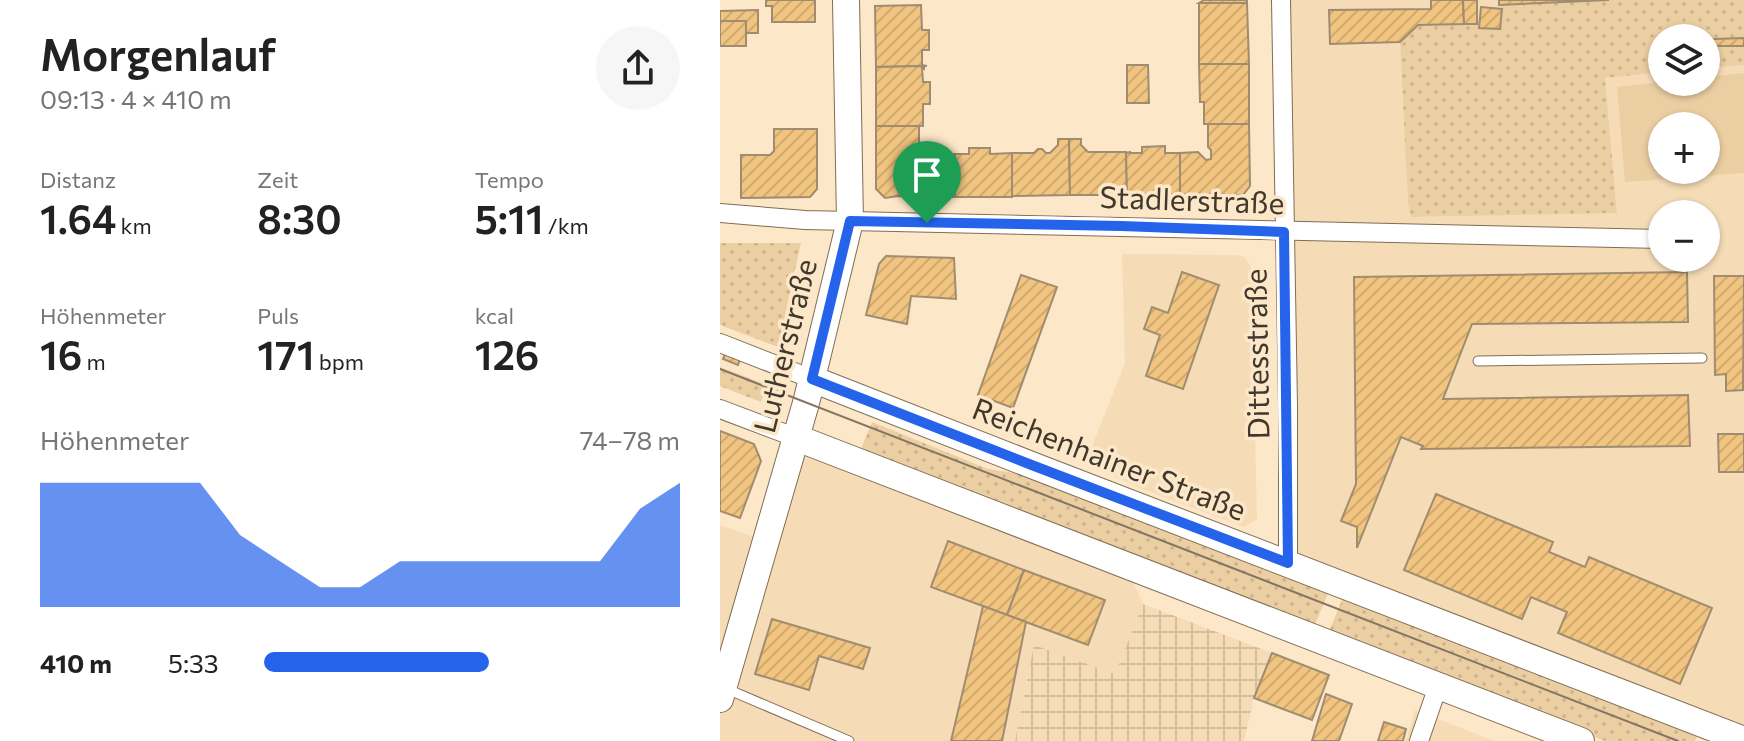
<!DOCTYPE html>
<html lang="de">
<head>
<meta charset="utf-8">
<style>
  :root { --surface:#fff; --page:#f6f6f6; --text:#222; --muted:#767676; --accent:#2563eb }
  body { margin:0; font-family:Commissioner,sans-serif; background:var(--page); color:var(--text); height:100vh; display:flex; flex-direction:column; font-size:30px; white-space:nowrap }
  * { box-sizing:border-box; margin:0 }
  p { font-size:26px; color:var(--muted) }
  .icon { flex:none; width:44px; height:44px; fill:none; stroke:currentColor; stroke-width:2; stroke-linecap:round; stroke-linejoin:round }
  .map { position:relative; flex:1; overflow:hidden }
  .panel { display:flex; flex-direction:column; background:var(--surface); width:720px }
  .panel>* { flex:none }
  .buttons { position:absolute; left:928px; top:24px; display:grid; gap:16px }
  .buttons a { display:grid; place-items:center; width:72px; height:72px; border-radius:50%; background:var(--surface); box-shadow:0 2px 6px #0004; font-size:40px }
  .pin { position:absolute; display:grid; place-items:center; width:68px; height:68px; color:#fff; margin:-82px -34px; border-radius:50% 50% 50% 0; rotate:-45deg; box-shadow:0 0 8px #0007 }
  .pin .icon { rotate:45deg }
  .round { display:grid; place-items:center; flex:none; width:84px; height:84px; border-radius:42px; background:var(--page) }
  .headline { display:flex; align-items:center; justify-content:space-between; height:136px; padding:0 40px }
  h1 { font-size:44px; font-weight:600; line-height:60px }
  .figures { display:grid; grid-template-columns:repeat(3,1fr); gap:12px; height:136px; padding:8px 40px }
  .figures div { display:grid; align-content:center }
  .figures b { font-size:40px; font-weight:600 }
  .figures small { font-size:22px; font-weight:400 }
  .figures p { font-size:22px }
  .chart { height:224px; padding:16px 40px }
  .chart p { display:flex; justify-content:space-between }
  .chart svg { width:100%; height:144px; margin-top:8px; fill:var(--accent); opacity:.7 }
  ul { padding:0 40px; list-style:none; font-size:26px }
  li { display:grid; grid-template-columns:128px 96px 1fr; align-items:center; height:60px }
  li i { height:20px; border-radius:10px; background:var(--accent) }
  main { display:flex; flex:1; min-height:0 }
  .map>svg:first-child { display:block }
  .built { fill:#f5dcb7; fill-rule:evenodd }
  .industrial { fill:url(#industrial-grid) }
  .grass { fill:url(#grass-dots) }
  .green { fill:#eccea3; fill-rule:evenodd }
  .building { fill:url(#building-hatch); stroke:#a08c70; stroke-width:2 }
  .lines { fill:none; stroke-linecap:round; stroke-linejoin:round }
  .lane-casing { stroke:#806d52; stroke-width:11 }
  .street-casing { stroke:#806d52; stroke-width:20 }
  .secondary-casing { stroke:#806d52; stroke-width:28 }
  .lane { stroke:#fff; stroke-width:9 }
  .street { stroke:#fff; stroke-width:18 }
  .secondary { stroke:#fff; stroke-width:26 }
  .tram { stroke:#827562; stroke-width:2 }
  .route-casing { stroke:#fff; stroke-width:16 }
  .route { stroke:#2563eb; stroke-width:10 }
  .labels { text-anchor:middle; stroke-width:7; stroke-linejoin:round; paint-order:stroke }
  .street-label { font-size:30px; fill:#40382c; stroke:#fde7c9 }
</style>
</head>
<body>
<main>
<section class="panel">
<div class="headline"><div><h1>Morgenlauf</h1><p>09:13 · 4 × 410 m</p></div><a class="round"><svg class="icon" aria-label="share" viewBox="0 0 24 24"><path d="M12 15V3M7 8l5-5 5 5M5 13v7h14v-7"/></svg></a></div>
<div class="figures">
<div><p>Distanz</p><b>1.64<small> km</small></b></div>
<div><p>Zeit</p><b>8:30</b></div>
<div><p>Tempo</p><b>5:11<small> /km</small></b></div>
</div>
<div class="figures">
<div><p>Höhenmeter</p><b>16<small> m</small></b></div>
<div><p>Puls</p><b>171<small> bpm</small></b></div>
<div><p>kcal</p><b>126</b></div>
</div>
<div class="chart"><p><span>Höhenmeter</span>74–78 m</p>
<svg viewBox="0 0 160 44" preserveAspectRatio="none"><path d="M0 44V6L10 6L20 6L30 6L40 6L50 22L60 30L70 38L80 38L90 30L100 30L110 30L120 30L130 30L140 30L150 14L160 6V44z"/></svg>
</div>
<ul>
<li><b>410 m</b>5:33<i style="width:54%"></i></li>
</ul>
</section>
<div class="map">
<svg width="1024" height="741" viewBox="0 0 1024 741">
  <defs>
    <pattern id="industrial-grid" width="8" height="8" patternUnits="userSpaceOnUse" patternTransform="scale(2)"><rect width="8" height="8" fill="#f5dcb7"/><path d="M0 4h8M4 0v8" fill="none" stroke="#d3be9e"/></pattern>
    <pattern id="grass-dots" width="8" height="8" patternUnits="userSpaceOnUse" patternTransform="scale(2)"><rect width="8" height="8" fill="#eccea3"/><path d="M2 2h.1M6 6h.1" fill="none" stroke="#cbb28c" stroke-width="1.8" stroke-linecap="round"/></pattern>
    <pattern id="building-hatch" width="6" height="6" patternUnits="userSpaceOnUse" patternTransform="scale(2)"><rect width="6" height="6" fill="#f1c480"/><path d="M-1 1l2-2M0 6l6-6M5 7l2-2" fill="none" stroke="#d0a96f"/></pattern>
  </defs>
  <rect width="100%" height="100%" fill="#fde7c9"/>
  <!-- built -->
  <g class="built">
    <path d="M561,0H889L780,6L782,9L779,31L680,42L688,203L692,217L897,212L885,77L942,72V82H986V68L1024,65V731L638,584L568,549ZM942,126H986V170H942ZM942,214H986V258H942Z"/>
    <polygon points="402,254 516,255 525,257 531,267 537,519 524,527 425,490 365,464 405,363"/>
    <polygon points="77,438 410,575 423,604 395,674 314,646 295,741 0,741 0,525 43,540"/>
    <polygon points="695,710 774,741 686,741"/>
  </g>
  <!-- industrial -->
  <polygon class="industrial" points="423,604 552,653 534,698 524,741 295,741 314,645 395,674"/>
  <!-- grass -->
  <g class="grass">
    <polygon points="889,0 1024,0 1024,65 986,68 986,38 942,38 942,72 885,78 897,213 691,217 688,203 680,42 698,25 757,24 759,28 780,29 782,9 779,5"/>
    <polygon points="0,243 81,243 58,347 0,325"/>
    <polygon points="0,367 47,385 41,402 0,386"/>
    <polygon points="152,422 268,469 320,477 610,589 593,629 139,454"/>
    <polygon points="624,595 979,731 975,741 885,741 608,634"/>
  </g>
  <!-- green -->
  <path class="green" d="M1024,73V173L905,182L897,87L942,82H986V77ZM942,126H986V170H942Z"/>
  <!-- building -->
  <g class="building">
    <polygon points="46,0 95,0 95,22 52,22 52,6 46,6"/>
    <polygon points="484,0 527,0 527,3 479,3"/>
    <polygon points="711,0 743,0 744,24 698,25 680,42 610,44 609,10 711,9"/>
    <polygon points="743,0 757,0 757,24 744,24"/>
    <polygon points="779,0 889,0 779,5"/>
    <polygon points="479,3 527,3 529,64 479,64"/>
    <polygon points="201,5 202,30 209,30 209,50 202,50 202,65 207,66 156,67 155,6"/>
    <polygon points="761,7 782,9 780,29 759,28"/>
    <polygon points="38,10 38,33 26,33 26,21 0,21 0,11"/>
    <rect x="0" y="21" width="26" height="25"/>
    <polygon points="1024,38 1024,46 994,46 990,43 986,43 986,42 991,42 994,39"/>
    <polygon points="479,64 529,64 529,124 484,124 484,102 480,102"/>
    <polygon points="407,65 428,65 429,103 407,103"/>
    <polygon points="204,66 204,69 202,68 203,82 210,82 210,104 203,104 203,126 156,126 156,67"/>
    <polygon points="488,124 529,124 530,186 523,195 460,194 460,153 478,152 486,160 491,159 491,150 488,147"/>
    <polygon points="156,126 199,126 199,156 205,156 206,154 235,154 235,197 178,196 165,198 156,189"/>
    <polygon points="54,129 97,129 97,189 90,197 21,198 21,155 50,155 54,151"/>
    <polygon points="338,139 349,139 350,195 292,196 292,153 314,153 318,149 322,149 326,153 330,153 338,145"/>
    <polygon points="349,139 361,139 361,145 368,152 406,152 407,195 350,195"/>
    <polygon points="445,146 445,153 460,153 460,194 407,195 406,153 410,152 410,153 422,153 422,147"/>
    <polygon points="249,148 270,148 270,154 292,153 292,197 235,197 235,154 249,154"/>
    <polygon points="166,256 234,258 236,299 191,296 187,324 146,315 159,264"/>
    <polygon points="462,272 499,285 463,389 426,376 440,335 424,329 432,307 448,313"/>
    <polygon points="967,272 968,322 752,324 723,399 968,395 970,446 701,449 703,446 681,437 637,548 637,527 621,521 636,484 634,277"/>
    <polygon points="301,275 337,287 293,408 258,395"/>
    <polygon points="994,276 1024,276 1023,390 1006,391 1006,374 995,375"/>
    <polygon points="5,354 20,359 18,365 3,359"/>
    <polygon points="0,431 34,444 41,461 20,518 0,511"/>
    <polygon points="998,434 1024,434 1024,472 999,472"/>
    <polygon points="716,494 833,542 829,552 865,567 869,557 992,608 960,684 838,633 847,612 811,597 802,619 684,570"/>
    <polygon points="228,541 304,570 287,615 211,587"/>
    <polygon points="304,570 385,600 368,645 287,615"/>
    <polygon points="263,606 306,622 282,741 231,741"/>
    <polygon points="52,619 150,648 143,669 99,656 89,690 35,674"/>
    <polygon points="552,653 609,675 592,720 534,698"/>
    <polygon points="606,694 632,704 619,741 592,741"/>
    <polygon points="664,722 686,729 683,741 658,741"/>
  </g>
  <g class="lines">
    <!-- lane casing -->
    <g class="lane-casing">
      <g id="lane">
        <polyline points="758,361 982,358"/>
        <polyline points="7,689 129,741"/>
      </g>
    </g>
    <!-- street casing -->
    <g class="street-casing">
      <g id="street">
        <polyline points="561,0 568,406 568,563"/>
        <polyline points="0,213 85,220 130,221 942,239"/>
        <polyline points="0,343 92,379"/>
        <polyline points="0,409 77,438"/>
        <polyline points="699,741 718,686"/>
      </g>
    </g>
    <!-- secondary casing -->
    <g class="secondary-casing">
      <g id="secondary">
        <polyline points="92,379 309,464 1024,740"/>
        <polyline points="77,438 861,741"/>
        <polyline points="0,699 86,403 130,221 126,0"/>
      </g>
    </g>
    <!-- lane -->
    <use href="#lane" class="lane"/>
    <!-- street -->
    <use href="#street" class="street"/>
    <!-- secondary -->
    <use href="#secondary" class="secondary"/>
    <!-- tram -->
    <polyline class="tram" points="0,369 958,741"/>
  </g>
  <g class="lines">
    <!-- route casing -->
    <g class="route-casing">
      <polygon id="route" points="130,221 401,226 564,232 568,563 309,464 92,379"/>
    </g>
    <!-- route -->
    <use href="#route" class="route"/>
  </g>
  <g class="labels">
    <!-- street labels -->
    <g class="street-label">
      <text transform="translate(472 201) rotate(2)" y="10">Stadlerstraße</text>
      <text transform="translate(66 346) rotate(-76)" y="10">Lutherstraße</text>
      <text transform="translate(538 354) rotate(-91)" y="10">Dittesstraße</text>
      <text transform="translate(389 460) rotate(21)" y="10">Reichenhainer Straße</text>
    </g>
  </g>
</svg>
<div class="buttons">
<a><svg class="icon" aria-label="layers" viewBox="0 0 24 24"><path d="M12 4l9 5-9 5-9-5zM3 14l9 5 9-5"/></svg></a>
<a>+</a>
<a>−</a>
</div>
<div class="pin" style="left:207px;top:223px;background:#1e9e55"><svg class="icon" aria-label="arrive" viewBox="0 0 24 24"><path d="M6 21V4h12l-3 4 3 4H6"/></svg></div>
</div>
</main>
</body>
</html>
